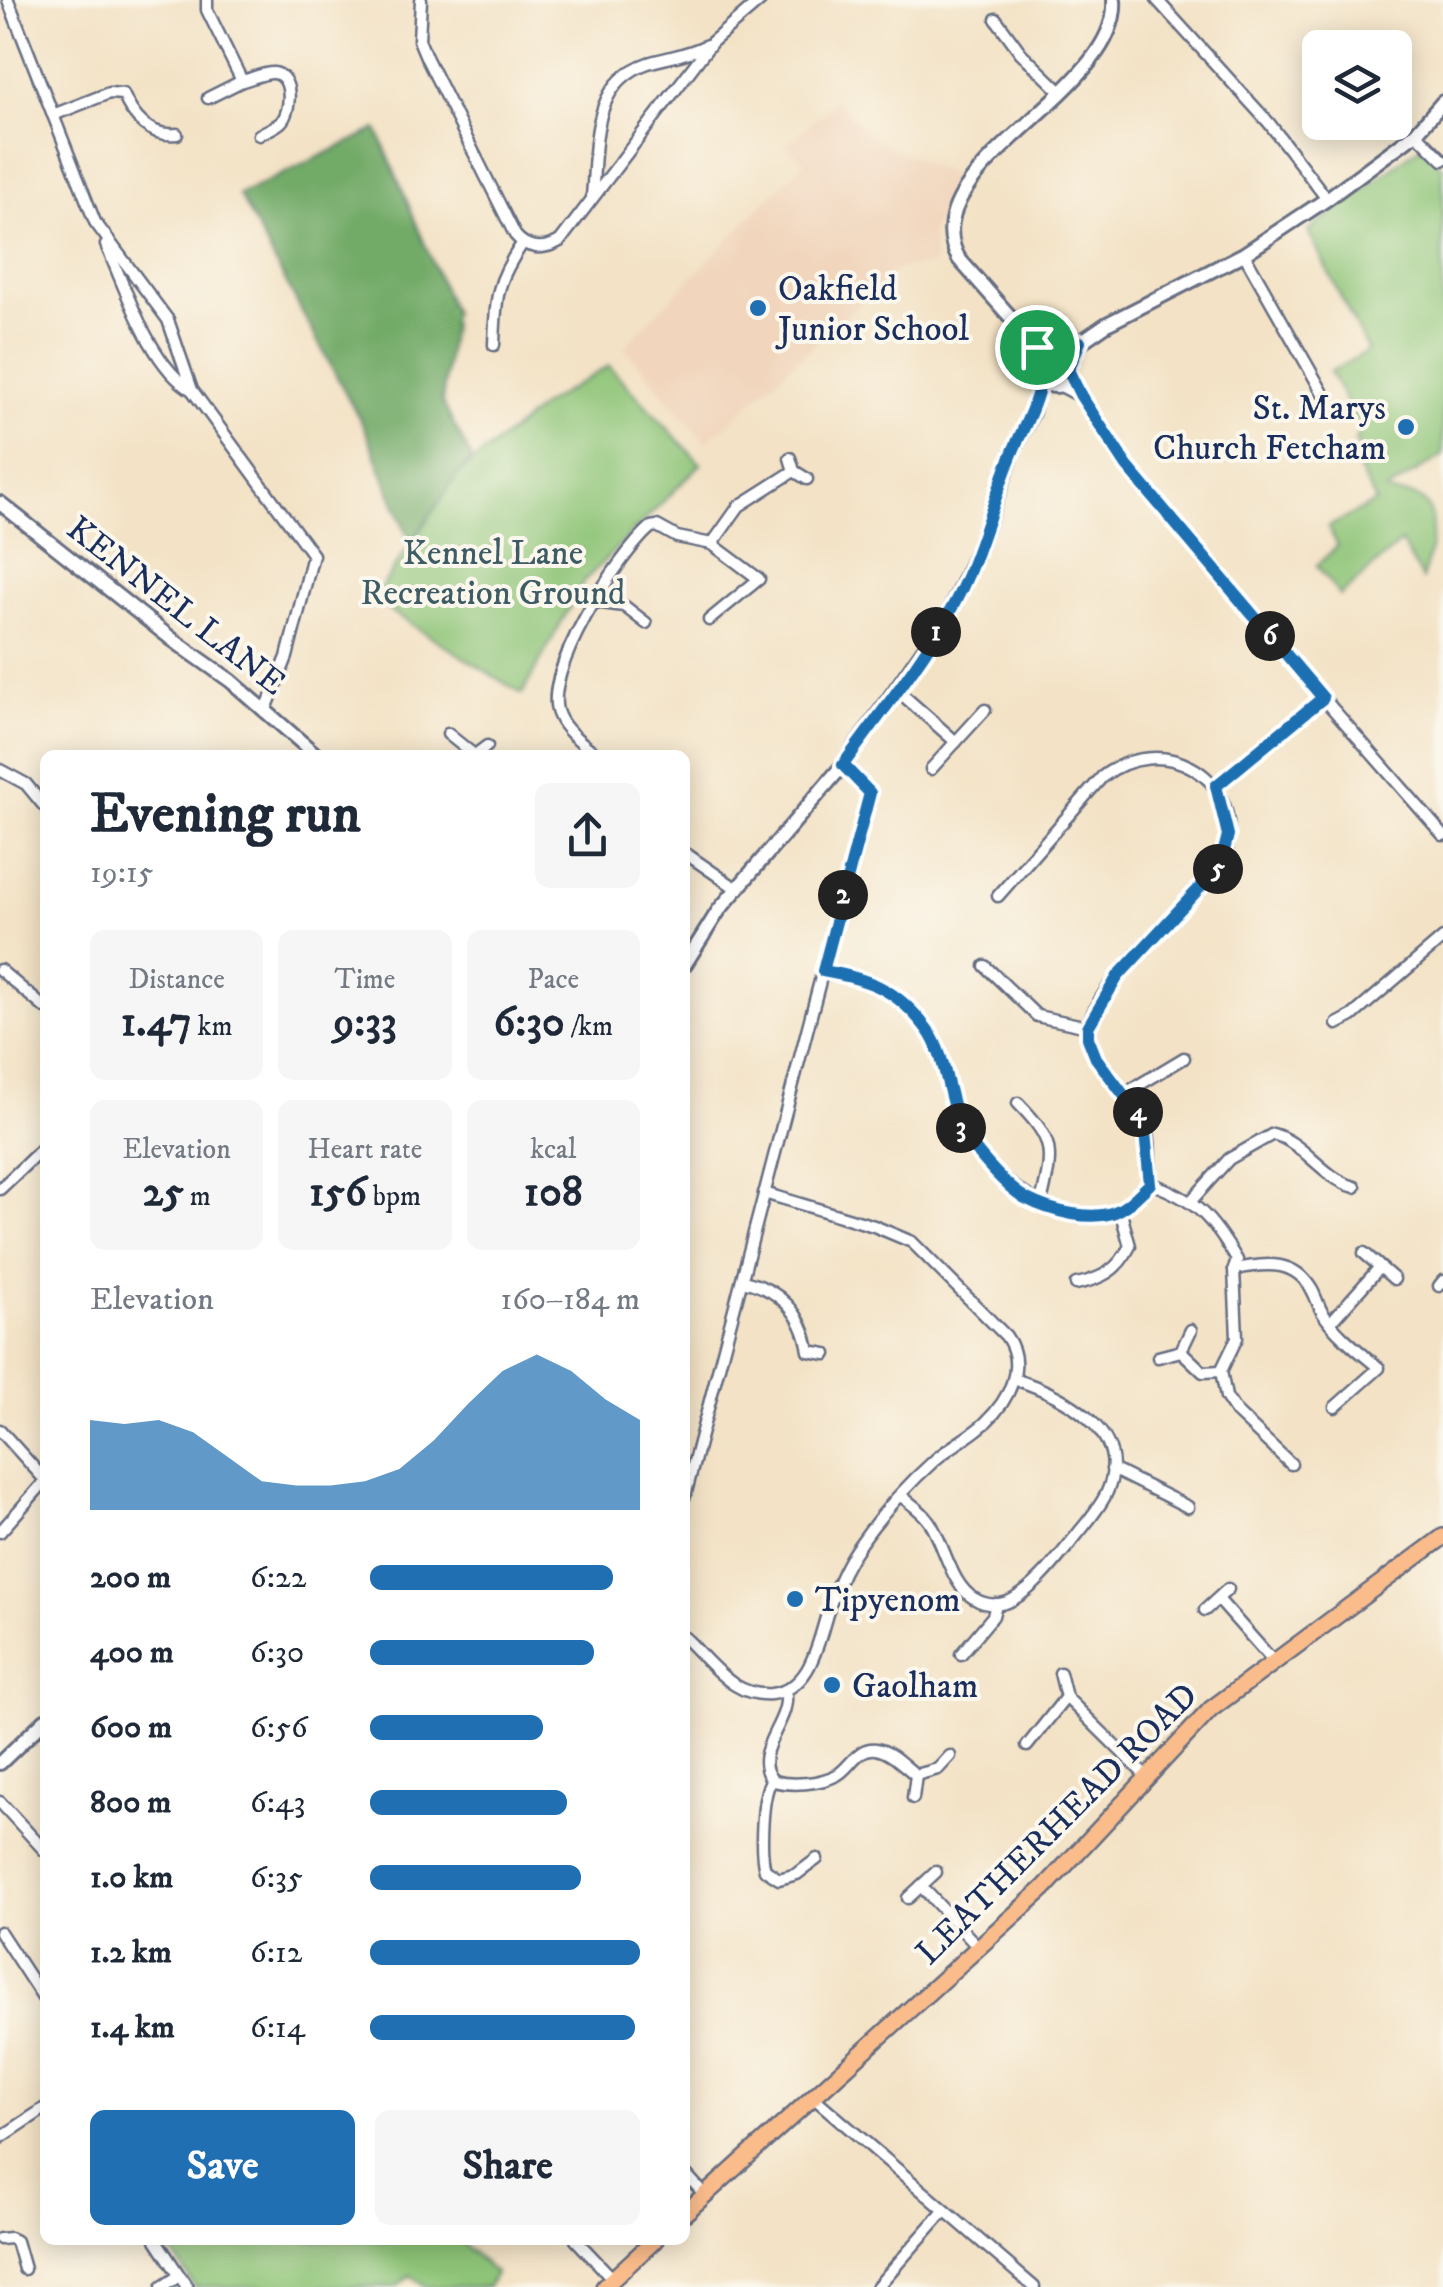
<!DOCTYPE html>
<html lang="en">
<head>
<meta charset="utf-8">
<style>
  :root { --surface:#fff; --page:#f6f6f7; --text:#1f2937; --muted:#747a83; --accent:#1f6fb2 }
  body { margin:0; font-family:"IM FELL DW Pica",serif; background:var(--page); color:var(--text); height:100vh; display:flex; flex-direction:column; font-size:38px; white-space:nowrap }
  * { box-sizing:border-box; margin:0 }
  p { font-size:32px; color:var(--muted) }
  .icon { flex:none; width:55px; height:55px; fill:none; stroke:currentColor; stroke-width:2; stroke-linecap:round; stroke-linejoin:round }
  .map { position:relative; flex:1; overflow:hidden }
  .drawer { position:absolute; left:40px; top:750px; width:650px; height:1495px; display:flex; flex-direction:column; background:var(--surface); border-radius:15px; box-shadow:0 5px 25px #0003 }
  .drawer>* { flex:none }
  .buttons { position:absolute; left:1302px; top:30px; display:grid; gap:20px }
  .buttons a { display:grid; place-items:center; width:110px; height:110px; border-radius:15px; background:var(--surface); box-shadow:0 5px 25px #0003; font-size:50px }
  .pin { position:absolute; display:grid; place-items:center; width:85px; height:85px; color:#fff; margin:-42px; border:5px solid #fff; border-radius:50%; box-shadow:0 2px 10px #0007 }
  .km { position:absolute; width:50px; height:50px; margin:-25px; border-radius:50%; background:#222; color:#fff; font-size:28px; line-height:50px; text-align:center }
  .round { display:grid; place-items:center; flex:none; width:105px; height:105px; border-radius:15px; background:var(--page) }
  .overview { display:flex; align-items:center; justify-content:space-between; height:170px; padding:0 50px }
  h1 { font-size:55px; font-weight:800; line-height:75px }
  .figures { display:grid; grid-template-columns:repeat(3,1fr); gap:15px; height:170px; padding:10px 50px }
  .figures div { display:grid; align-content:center; border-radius:15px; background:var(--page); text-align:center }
  .figures b { font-size:42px; font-weight:800 }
  .figures small { font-size:28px; font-weight:400 }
  .figures p { font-size:28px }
  .chart { height:280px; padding:20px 50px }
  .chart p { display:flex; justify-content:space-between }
  .chart svg { width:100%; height:180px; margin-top:10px; fill:var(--accent); opacity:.7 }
  .action { display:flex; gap:20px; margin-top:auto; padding:20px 50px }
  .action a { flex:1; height:115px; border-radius:15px; background:var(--accent); color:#fff; font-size:40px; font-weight:800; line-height:115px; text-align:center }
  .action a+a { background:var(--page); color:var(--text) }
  ul { padding:0 50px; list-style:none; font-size:32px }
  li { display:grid; grid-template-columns:160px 120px 1fr; align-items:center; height:75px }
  li i { height:25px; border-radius:12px; background:var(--accent) }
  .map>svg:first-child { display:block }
  .built { fill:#f1d5bc }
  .green { fill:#8ec477; stroke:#547a6a; stroke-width:2.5 }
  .forest { fill:#72aa68; stroke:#466c63; stroke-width:2.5 }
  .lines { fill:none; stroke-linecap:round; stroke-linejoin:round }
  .minor-casing { stroke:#676e82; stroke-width:15 }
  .tertiary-casing { stroke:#676e82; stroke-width:18 }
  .primary-casing { stroke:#676e82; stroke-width:20 }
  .minor { stroke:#fff; stroke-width:10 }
  .tertiary { stroke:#fff; stroke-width:12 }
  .primary { stroke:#fabc8b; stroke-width:15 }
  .route-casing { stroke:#fff; stroke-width:20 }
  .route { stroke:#1f6fb2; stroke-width:12 }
  .poi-dot { fill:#1f6fb2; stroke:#fbf7ec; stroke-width:4 }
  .labels { text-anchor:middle; stroke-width:8; stroke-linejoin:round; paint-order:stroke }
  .poi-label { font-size:35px; fill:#1b2f5e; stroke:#fbf7ec; text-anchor:start }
  .park-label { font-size:35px; fill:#3e5c66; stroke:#fbf7ec }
  .street-label { font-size:35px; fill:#1b2f5e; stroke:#fbf7ec }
</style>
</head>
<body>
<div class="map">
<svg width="1443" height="2287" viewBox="0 0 1443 2287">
  <rect width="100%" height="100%" fill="#fbf7ec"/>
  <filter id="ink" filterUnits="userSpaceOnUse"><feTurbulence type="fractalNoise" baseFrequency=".01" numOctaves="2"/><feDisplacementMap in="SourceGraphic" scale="20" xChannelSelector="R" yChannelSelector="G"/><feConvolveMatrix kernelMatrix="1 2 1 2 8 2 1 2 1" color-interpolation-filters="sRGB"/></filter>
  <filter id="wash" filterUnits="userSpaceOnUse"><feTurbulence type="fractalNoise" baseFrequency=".0048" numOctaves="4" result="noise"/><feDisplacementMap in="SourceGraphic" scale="40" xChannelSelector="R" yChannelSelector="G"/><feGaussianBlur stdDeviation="2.25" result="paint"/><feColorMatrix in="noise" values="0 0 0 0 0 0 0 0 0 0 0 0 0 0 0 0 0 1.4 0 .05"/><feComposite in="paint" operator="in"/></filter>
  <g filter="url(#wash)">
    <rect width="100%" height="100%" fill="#f3e2c5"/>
    <!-- built -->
    <polygon class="built" points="836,101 875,141 959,178 931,232 935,264 896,270 706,443 624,347 804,162 786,145"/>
    <!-- green -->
    <g class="green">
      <path d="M1421,146L1443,167V455L1386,491C1396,496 1407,493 1417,497C1443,509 1429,559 1422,579L1401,542L1340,596L1317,565L1338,546L1328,527L1376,502L1357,466L1366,462L1355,441L1361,430L1330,372L1368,351L1308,231Z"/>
      <polygon points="609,366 701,464 584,581 522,694 373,600 457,475 546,403"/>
      <polygon points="164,2240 459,2240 495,2273 488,2287 425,2287 410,2275 397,2287 195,2287"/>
    </g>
    <!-- forest -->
    <polygon class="forest" points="377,129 453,312 442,402 472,459 457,475 411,544 365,429 239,195"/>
  </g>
  <g filter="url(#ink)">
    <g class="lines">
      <!-- minor casing -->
      <g class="minor-casing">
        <g id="minor">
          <polyline points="8,0 95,222 168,320 192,390 313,555 287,657 265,712"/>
          <path d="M207,0V10L242,81C251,79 265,72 274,73C294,76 291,112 281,122C276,127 265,131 259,135"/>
          <path d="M421,0L419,40L427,59L515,235C527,250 544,250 560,241L712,42L761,0"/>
          <polyline points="1157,0 1269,123 1327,199"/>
          <polyline points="996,19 1021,53 1061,92"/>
          <polyline points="208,98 242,81"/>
          <path d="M53,115L109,93L123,94C133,118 150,137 177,134"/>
          <polyline points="1416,133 1443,160"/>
          <path d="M592,196C597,146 590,83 648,63C668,57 688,55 707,45"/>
          <path d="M106,245C126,289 150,366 192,390"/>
          <polyline points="1244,254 1323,393"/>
          <path d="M494,345C496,298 495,284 522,244"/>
          <polyline points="1068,370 1081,397 1127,466 1270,637 1443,835"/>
          <polyline points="1059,385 1080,396"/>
          <polyline points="790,458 794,471 807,479"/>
          <polyline points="712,544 739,506 794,471"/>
          <polyline points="594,602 624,606 646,623"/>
          <polyline points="897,690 956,742"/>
          <polyline points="448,734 474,755"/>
          <polyline points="475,755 487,746"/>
          <path d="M597,755C584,744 566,732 559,716C539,676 619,554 651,527L657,526L677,537L712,544L759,579L709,620"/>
          <polyline points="931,769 985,710"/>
          <polyline points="0,770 26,784 45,807"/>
          <polyline points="1216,786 1323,698"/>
          <polyline points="685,853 737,889"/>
          <path d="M998,896L1102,777C1159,732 1241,772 1227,848C1223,871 1204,886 1188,902C1156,935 1101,982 1088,1026C1080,1056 1133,1097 1145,1123C1152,1140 1149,1165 1150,1183"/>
          <polyline points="985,966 1037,1016 1088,1027"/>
          <polyline points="0,970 45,1008"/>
          <path d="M823,971C870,979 897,989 926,1029C946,1056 946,1093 959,1123C980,1172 1067,1240 1121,1209C1132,1203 1141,1192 1150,1183"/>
          <polyline points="1337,1024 1352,1016 1443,938"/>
          <polyline points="1124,1094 1184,1058"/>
          <path d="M1018,1103C1056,1142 1053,1152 1041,1203"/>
          <path d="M1150,1183C1197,1200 1212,1218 1237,1260L1234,1269L1237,1338L1221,1371L1226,1397L1236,1412L1291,1464"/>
          <polyline points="0,1189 45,1146"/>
          <path d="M1191,1201L1229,1159L1273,1134C1305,1143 1322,1178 1355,1187"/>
          <polyline points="1364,1253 1394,1279"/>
          <path d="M1234,1269C1266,1264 1293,1258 1312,1290C1316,1297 1318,1305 1322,1312C1336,1334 1359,1351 1379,1368L1335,1407"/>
          <path d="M742,1281C779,1288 803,1313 809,1351L826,1354"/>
          <path d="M1076,1284C1102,1279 1118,1270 1130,1246L1120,1210"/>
          <polyline points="1439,1286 1443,1281"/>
          <polyline points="1330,1323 1380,1267"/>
          <polyline points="1181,1351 1203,1372 1221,1371"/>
          <polyline points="1181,1351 1191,1330"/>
          <polyline points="1158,1357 1181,1351"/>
          <polyline points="0,1430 45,1480"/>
          <polyline points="1112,1469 1188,1507"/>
          <polyline points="685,1496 868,798 869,790 843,765"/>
          <path d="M901,1496C911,1504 922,1511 929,1521C945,1544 950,1585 975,1599C986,1606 1001,1606 1012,1600C1038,1586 1057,1559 1076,1536C1087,1522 1100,1508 1107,1492C1134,1431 1061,1394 1014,1379"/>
          <polyline points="0,1532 45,1481"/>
          <polyline points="1218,1599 1273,1661"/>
          <polyline points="1205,1610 1228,1589"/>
          <path d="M685,1638C701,1653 716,1673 735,1685C746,1692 758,1695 771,1694C814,1689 818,1638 830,1605C837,1584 846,1563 860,1544C881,1514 909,1483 936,1459C951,1446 970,1437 985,1423C1009,1400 1027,1366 1006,1336L912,1242L874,1226L764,1193"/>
          <polyline points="961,1654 993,1616 996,1604"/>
          <polyline points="1060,1673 1066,1697"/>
          <path d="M785,1691C794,1720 747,1753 773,1781C792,1786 819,1784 837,1775C851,1767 857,1747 876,1749C891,1751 905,1767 916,1775L938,1769L950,1756"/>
          <polyline points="1027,1746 1066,1697 1146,1776"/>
          <path d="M772,1779C761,1795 760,1853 765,1870L779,1879L797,1874L817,1859"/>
          <polyline points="913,1798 916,1775"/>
          <polyline points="0,1802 45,1851"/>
          <polyline points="921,1886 978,1947"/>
          <polyline points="908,1898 936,1872"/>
          <polyline points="0,1932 45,2001"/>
          <polyline points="813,2097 1034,2287"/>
          <polyline points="0,2138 45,2108"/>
          <polyline points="685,2173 705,2195"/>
          <polyline points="0,2239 10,2238 16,2241 24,2269"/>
          <polyline points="156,2240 187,2287"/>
          <polyline points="576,2240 613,2279"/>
          <polyline points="162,2287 179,2276"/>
          <polyline points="877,2287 944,2211"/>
        </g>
      </g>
      <!-- tertiary casing -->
      <g class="tertiary-casing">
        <g id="tertiary">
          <path d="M1054,359L1037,347L959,259C908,170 1121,92 1114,0"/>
          <polyline points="1056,359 1107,324 1244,254 1327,199 1416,133 1443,102"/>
          <circle cx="1055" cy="373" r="13"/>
          <polyline points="0,503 173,640 231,681 316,755"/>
          <polyline points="685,964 719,910 843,765 949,613 979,547 1014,449 1032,413 1042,373"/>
          <polyline points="0,1763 45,1720"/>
        </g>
      </g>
      <!-- primary casing -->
      <g class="primary-casing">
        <g id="primary">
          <polyline points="685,2213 1044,1888 1211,1709 1443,1537"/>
          <polyline points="604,2287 655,2240"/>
        </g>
      </g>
      <!-- minor -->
      <use href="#minor" class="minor"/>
      <!-- tertiary -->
      <use href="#tertiary" class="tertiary"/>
      <!-- primary -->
      <use href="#primary" class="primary"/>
    </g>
  </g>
  <g class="lines" filter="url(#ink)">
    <!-- route casing -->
    <g class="route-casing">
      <path id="route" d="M1080,342L1068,370L1081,396L1127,466L1323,698L1216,786L1228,835L1220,866L1118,976L1088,1027V1038L1096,1058L1144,1122L1150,1184C1141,1192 1132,1203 1121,1209C1095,1224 1050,1211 1025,1198C1005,1186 968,1145 959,1123C947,1093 946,1055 927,1029C897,989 870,979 823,971L870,793L843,765C879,715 919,666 949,613C979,562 991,503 1014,449C1029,415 1049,385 1037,347L1056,359Z"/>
    </g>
    <!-- route -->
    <use href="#route" class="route"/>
  </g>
  <!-- markers -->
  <g class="poi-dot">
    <circle cx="758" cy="308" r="10"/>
    <circle cx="1406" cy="427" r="10"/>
    <circle cx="795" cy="1599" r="10"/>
    <circle cx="832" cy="1685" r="10"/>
  </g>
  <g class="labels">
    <!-- poi labels -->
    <g class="poi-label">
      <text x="778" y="300">Oakfield<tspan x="778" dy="40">Junior School</tspan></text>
      <text x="1386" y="419" text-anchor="end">St. Marys<tspan x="1386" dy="40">Church Fetcham</tspan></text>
      <text x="815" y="1611">Tipyenom</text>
      <text x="852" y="1697">Gaolham</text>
    </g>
    <!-- park labels -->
    <g class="park-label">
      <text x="493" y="564">Kennel Lane<tspan x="493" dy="40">Recreation Ground</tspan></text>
    </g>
    <!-- street labels -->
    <g class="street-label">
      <text transform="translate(177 605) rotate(38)" y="12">KENNEL LANE</text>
      <text transform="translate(1056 1823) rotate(-45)" y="12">LEATHERHEAD ROAD</text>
    </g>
  </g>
</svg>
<div class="buttons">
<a><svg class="icon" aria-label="layers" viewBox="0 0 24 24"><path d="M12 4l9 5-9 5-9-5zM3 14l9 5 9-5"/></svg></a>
</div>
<div class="pin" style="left:1037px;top:347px;background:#1e9e55"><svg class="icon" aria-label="arrive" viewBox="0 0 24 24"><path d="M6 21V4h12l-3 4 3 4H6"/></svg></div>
<b class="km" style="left:936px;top:632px">1</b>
<b class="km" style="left:843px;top:895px">2</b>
<b class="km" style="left:961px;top:1128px">3</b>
<b class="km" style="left:1138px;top:1112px">4</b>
<b class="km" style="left:1218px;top:869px">5</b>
<b class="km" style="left:1270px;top:636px">6</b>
<section class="drawer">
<div class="overview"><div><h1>Evening run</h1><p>19:15</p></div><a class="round"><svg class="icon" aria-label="share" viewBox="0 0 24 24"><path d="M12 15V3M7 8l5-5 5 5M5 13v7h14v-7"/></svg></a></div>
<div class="figures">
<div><p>Distance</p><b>1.47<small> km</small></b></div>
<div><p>Time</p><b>9:33</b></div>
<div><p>Pace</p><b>6:30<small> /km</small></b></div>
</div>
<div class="figures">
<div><p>Elevation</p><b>25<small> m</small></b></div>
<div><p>Heart rate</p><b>156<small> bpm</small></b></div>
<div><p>kcal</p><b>108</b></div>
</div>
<div class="chart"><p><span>Elevation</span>160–184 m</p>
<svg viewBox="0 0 160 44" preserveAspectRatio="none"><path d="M0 44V22L10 23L20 22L30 25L40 31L50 37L60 38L70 38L80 37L90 34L100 27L110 18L120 10L130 6L140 10L150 17L160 22V44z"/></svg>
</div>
<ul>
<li><b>200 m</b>6:22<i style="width:90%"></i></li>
<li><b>400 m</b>6:30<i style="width:83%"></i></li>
<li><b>600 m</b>6:56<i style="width:64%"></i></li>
<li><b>800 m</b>6:43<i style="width:73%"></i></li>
<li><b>1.0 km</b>6:35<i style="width:78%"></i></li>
<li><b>1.2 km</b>6:12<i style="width:100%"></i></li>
<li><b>1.4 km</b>6:14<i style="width:98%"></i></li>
</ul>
<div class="action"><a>Save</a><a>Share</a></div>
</section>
</div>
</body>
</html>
